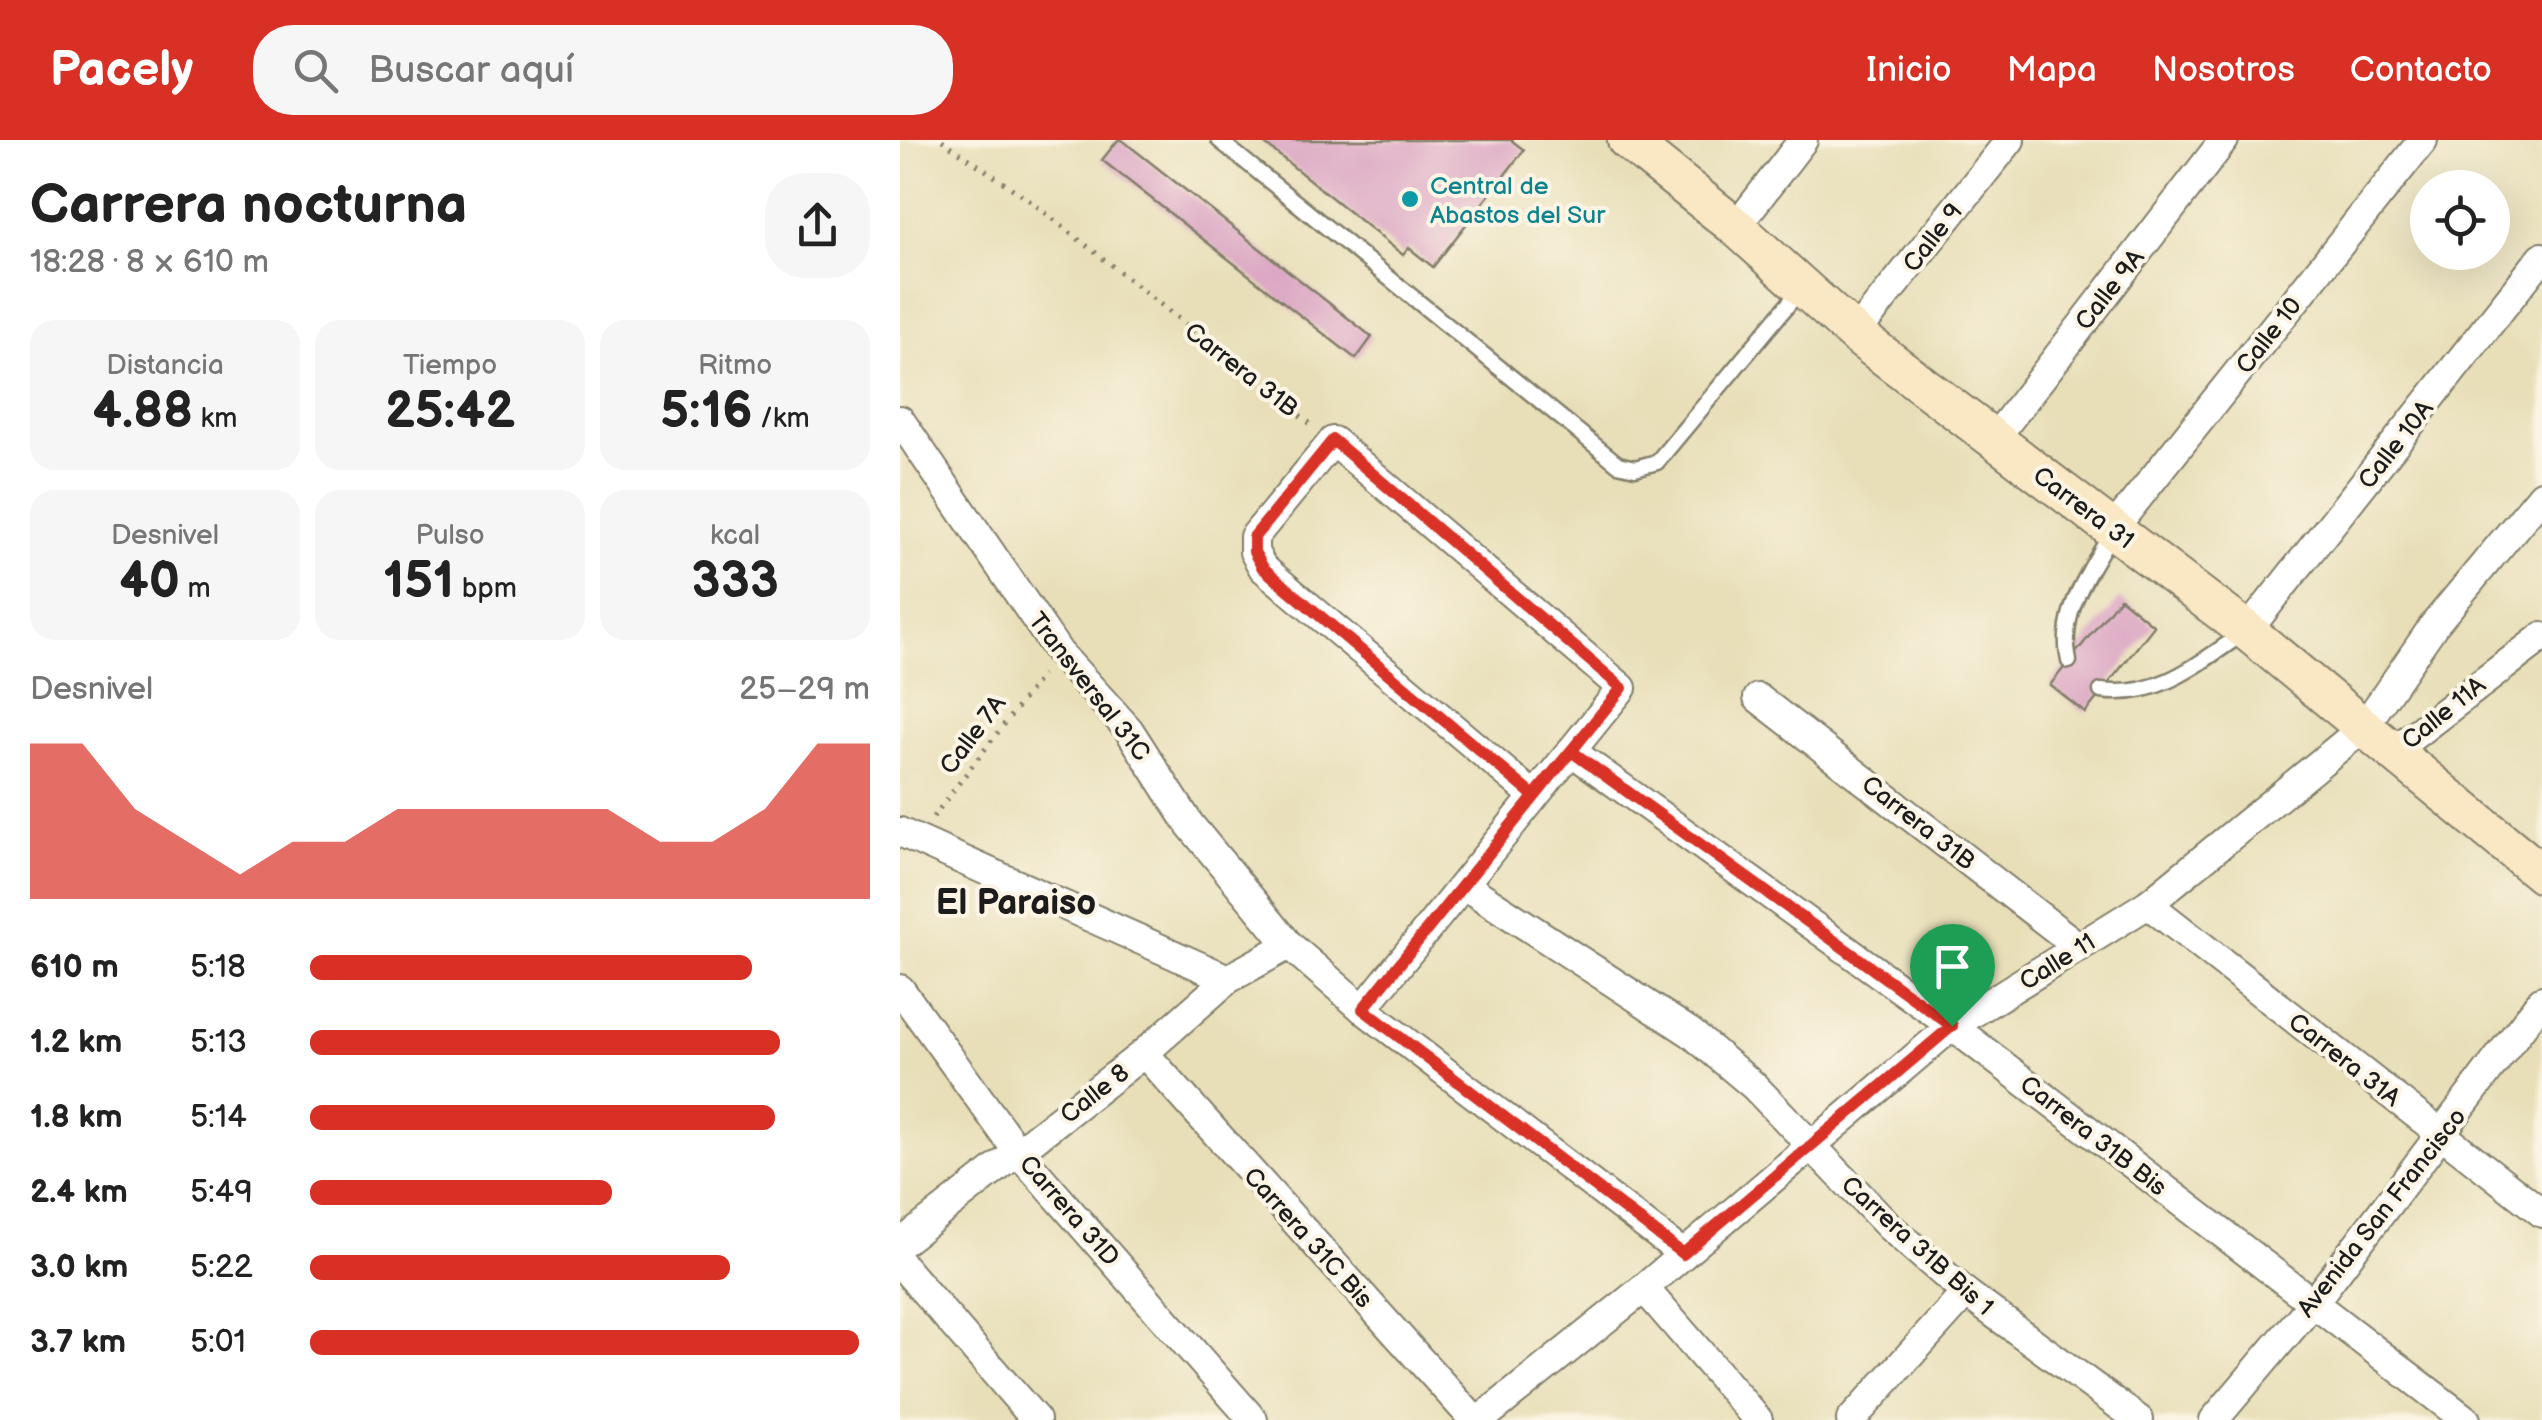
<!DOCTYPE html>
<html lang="es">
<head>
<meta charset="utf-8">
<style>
  :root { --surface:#fff; --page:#f6f6f6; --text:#222; --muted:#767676; --accent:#d93025 }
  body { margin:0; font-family:"Balsamiq Sans",sans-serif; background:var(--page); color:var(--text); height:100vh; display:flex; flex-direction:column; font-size:38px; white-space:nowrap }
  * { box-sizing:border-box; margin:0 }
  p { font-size:32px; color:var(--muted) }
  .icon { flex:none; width:55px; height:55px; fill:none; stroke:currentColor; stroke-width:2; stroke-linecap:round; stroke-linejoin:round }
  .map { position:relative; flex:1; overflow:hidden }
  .panel { display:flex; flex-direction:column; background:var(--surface); width:900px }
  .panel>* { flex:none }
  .buttons { position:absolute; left:1510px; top:30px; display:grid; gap:20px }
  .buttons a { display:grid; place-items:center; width:100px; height:100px; border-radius:50%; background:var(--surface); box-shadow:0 10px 40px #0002; font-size:50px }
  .pin { position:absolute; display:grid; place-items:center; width:85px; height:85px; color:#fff; margin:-102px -42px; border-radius:50% 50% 50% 0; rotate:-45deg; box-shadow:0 0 10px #0007 }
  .pin .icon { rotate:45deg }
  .round { display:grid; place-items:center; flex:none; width:105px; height:105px; border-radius:40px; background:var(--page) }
  .head { display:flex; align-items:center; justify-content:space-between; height:170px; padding:0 30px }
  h1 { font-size:55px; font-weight:600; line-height:75px }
  .stats { display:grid; grid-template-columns:repeat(3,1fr); gap:15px; height:170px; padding:10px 30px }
  .stats div { display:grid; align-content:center; border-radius:25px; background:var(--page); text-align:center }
  .stats b { font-size:50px; font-weight:600 }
  .stats small { font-size:28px; font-weight:400 }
  .stats p { font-size:28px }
  .chart { height:280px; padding:20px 30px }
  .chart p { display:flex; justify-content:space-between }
  .chart svg { width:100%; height:180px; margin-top:10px; fill:var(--accent); opacity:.7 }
  ul { padding:0 30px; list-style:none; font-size:32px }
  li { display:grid; grid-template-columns:160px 120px 1fr; align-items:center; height:75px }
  li i { height:25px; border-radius:12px; background:var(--accent) }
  header { display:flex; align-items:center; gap:60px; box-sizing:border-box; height:140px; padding:0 50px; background:var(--accent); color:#fff }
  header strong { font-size:48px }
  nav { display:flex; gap:55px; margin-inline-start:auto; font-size:35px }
  .search { width:700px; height:90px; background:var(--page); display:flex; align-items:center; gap:25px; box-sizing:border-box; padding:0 35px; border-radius:40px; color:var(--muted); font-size:38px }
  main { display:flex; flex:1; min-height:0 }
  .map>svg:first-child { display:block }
  .building { fill:#d9a0c1 }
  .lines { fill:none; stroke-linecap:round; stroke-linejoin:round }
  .lane-casing { stroke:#827e6a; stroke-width:19 }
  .street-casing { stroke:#827e6a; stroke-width:32 }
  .secondary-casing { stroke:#827e6a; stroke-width:42 }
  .path { stroke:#827e6a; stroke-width:5; stroke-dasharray:2.5 8; stroke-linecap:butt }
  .lane { stroke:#fff; stroke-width:14 }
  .street { stroke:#fff; stroke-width:28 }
  .secondary { stroke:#fae7c3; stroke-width:38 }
  .route-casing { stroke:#fff; stroke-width:20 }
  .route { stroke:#d93025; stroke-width:12 }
  .culture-dot { fill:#0f9aa8; stroke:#fcf5e5; stroke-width:4 }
  .labels { text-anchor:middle; stroke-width:8; stroke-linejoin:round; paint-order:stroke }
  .culture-label { font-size:25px; fill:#0d838f; stroke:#fcf5e5; text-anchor:start }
  .street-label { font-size:25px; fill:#1c1c1c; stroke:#fcf5e5 }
  .district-label { font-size:35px; font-weight:bold; fill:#1c1c1c; stroke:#fcf5e5 }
</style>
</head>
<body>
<header>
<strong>Pacely</strong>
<div class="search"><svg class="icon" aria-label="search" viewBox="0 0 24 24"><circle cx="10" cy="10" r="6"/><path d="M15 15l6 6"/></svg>Buscar aquí</div>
<nav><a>Inicio</a><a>Mapa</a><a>Nosotros</a><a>Contacto</a></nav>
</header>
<main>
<section class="panel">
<div class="head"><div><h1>Carrera nocturna</h1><p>18:28 · 8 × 610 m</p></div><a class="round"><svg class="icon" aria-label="share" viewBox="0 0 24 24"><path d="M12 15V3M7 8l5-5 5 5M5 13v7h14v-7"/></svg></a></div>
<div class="stats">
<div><p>Distancia</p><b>4.88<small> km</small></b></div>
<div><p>Tiempo</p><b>25:42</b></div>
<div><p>Ritmo</p><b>5:16<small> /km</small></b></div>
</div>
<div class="stats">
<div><p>Desnivel</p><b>40<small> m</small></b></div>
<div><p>Pulso</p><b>151<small> bpm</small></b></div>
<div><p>kcal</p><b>333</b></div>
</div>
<div class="chart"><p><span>Desnivel</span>25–29 m</p>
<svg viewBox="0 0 160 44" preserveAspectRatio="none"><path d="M0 44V6L10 6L20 22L30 30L40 38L50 30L60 30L70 22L80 22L90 22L100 22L110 22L120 30L130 30L140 22L150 6L160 6V44z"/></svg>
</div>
<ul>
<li><b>610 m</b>5:18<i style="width:79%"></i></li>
<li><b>1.2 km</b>5:13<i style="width:84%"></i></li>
<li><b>1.8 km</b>5:14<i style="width:83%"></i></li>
<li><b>2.4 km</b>5:49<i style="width:54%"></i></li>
<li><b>3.0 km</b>5:22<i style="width:75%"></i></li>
<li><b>3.7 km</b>5:01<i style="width:98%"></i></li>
</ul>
</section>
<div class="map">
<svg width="1642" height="1280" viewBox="0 0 1642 1280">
  <rect width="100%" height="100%" fill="#fcf5e5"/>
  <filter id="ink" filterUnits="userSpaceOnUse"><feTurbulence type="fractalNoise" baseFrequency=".01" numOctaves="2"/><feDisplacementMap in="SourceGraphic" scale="20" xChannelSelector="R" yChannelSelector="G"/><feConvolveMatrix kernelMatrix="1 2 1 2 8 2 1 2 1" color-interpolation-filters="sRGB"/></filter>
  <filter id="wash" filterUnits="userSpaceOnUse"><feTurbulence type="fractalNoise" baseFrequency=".0048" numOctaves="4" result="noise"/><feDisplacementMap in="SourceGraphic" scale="40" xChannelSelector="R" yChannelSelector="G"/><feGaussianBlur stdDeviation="2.25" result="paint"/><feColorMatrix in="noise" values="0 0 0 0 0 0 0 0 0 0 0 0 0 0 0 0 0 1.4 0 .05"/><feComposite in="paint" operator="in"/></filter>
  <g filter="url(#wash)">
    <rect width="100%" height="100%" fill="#e8dfb9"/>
    <g id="blocks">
      <!-- building -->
      <g class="building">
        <polygon points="218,0 222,0 472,197 456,219 202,20"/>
        <polygon points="360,0 611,0 624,10 533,127 509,108 503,115"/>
        <polygon points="1220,458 1254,486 1185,573 1150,545"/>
      </g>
    </g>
  </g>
  <g filter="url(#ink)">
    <use href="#blocks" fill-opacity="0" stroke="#827e6a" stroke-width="2.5"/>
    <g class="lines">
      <!-- lane casing -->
      <g class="lane-casing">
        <g id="lane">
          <polyline points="319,0 718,324 735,328 757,322 901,149"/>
          <path d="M1169,521C1158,471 1190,432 1213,390"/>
          <path d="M1201,551C1259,559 1298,523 1344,493"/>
        </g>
      </g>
      <!-- street casing -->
      <g class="street-casing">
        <g id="street">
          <polyline points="836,87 903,0"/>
          <polyline points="955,194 1110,0"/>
          <polyline points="0,280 159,513 229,590 290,685 389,805 463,869 783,1114"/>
          <polyline points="1095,298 1324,0"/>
          <polyline points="1213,389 1523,0"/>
          <polyline points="1347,491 1642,117"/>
          <polyline points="858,558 1179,807"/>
          <polyline points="671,611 1052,886 1566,1280"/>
          <polyline points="1492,612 1642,497"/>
          <polyline points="0,692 328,839"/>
          <polyline points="564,745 791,893 854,946 990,1087 1066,1153 1239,1280"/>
          <polyline points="1248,764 1642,1073"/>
          <polyline points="0,849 118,1012 353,1280"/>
          <polyline points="463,869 722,548 433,301 354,397 354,412 363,428 634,656"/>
          <polyline points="244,913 574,1280"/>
          <polyline points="0,1104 244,913 328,839 389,805"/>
          <polyline points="0,1123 136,1280"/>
          <polyline points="744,1148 858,1280"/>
          <polyline points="580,1280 744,1148 1052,886 1248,764 1463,588 1534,485 1642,355"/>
          <polyline points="951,1280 1066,1153"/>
          <polyline points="1314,1280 1413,1163 1642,860"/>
        </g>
      </g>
      <!-- secondary casing -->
      <g class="secondary-casing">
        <polyline id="secondary" points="727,0 836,87 955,194 1347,491 1642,734"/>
      </g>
      <!-- path -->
      <g class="path">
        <polyline points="42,0 133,63 412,285"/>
        <polyline points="33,677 142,535"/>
      </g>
      <!-- lane -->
      <use href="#lane" class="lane"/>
      <!-- street -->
      <use href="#street" class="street"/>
      <!-- secondary -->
      <use href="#secondary" class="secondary"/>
    </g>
  </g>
  <g class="lines" filter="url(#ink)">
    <!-- route casing -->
    <g class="route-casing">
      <polyline id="route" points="1052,886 671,611 634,656 363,428 354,412 354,397 433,300 722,548 463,869 783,1114 1052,886"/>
    </g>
    <!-- route -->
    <use href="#route" class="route"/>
  </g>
  <!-- markers -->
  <circle class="culture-dot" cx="510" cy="59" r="10"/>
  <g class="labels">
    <!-- culture labels -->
    <g class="culture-label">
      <text x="530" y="54">Central de<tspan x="530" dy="29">Abastos del Sur</tspan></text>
    </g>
    <!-- street labels -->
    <g class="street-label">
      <text transform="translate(1032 97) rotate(-52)" y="9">Calle 9</text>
      <text transform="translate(1209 149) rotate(-52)" y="9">Calle 9A</text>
      <text transform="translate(1368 195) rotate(-52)" y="9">Calle 10</text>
      <text transform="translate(342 229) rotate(38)" y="9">Carrera 31B</text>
      <text transform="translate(1495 304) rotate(-52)" y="9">Calle 10A</text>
      <text transform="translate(1184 367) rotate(37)" y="9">Carrera 31</text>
      <text transform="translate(190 546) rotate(52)" y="9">Transversal 31C</text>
      <text transform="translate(1543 572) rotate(-39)" y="9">Calle 11A</text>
      <text transform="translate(72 594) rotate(-53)" y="9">Calle 7A</text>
      <text transform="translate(1019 682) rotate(38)" y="9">Carrera 31B</text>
      <text transform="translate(1157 821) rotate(-32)" y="9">Calle 11</text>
      <text transform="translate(1445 919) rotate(38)" y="9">Carrera 31A</text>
      <text transform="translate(194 953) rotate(-38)" y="9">Calle 8</text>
      <text transform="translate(1194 995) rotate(38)" y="9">Carrera 31B Bis</text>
      <text transform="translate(170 1070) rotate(49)" y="9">Carrera 31D</text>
      <text transform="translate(1481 1072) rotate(-52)" y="9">Avenida San Francisco</text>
      <text transform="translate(409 1097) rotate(48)" y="9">Carrera 31C Bis</text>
      <text transform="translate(1018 1105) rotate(42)" y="9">Carrera 31B Bis 1</text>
    </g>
    <!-- district labels -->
    <g class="district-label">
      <text x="116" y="774">El Paraiso</text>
    </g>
  </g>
</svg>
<div class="buttons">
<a><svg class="icon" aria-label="locate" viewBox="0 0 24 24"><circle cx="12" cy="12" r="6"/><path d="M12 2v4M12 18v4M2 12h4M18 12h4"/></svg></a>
</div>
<div class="pin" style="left:1052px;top:886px;background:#1e9e55"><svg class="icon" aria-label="arrive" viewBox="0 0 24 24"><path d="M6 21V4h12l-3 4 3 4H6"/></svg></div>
</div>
</main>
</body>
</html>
